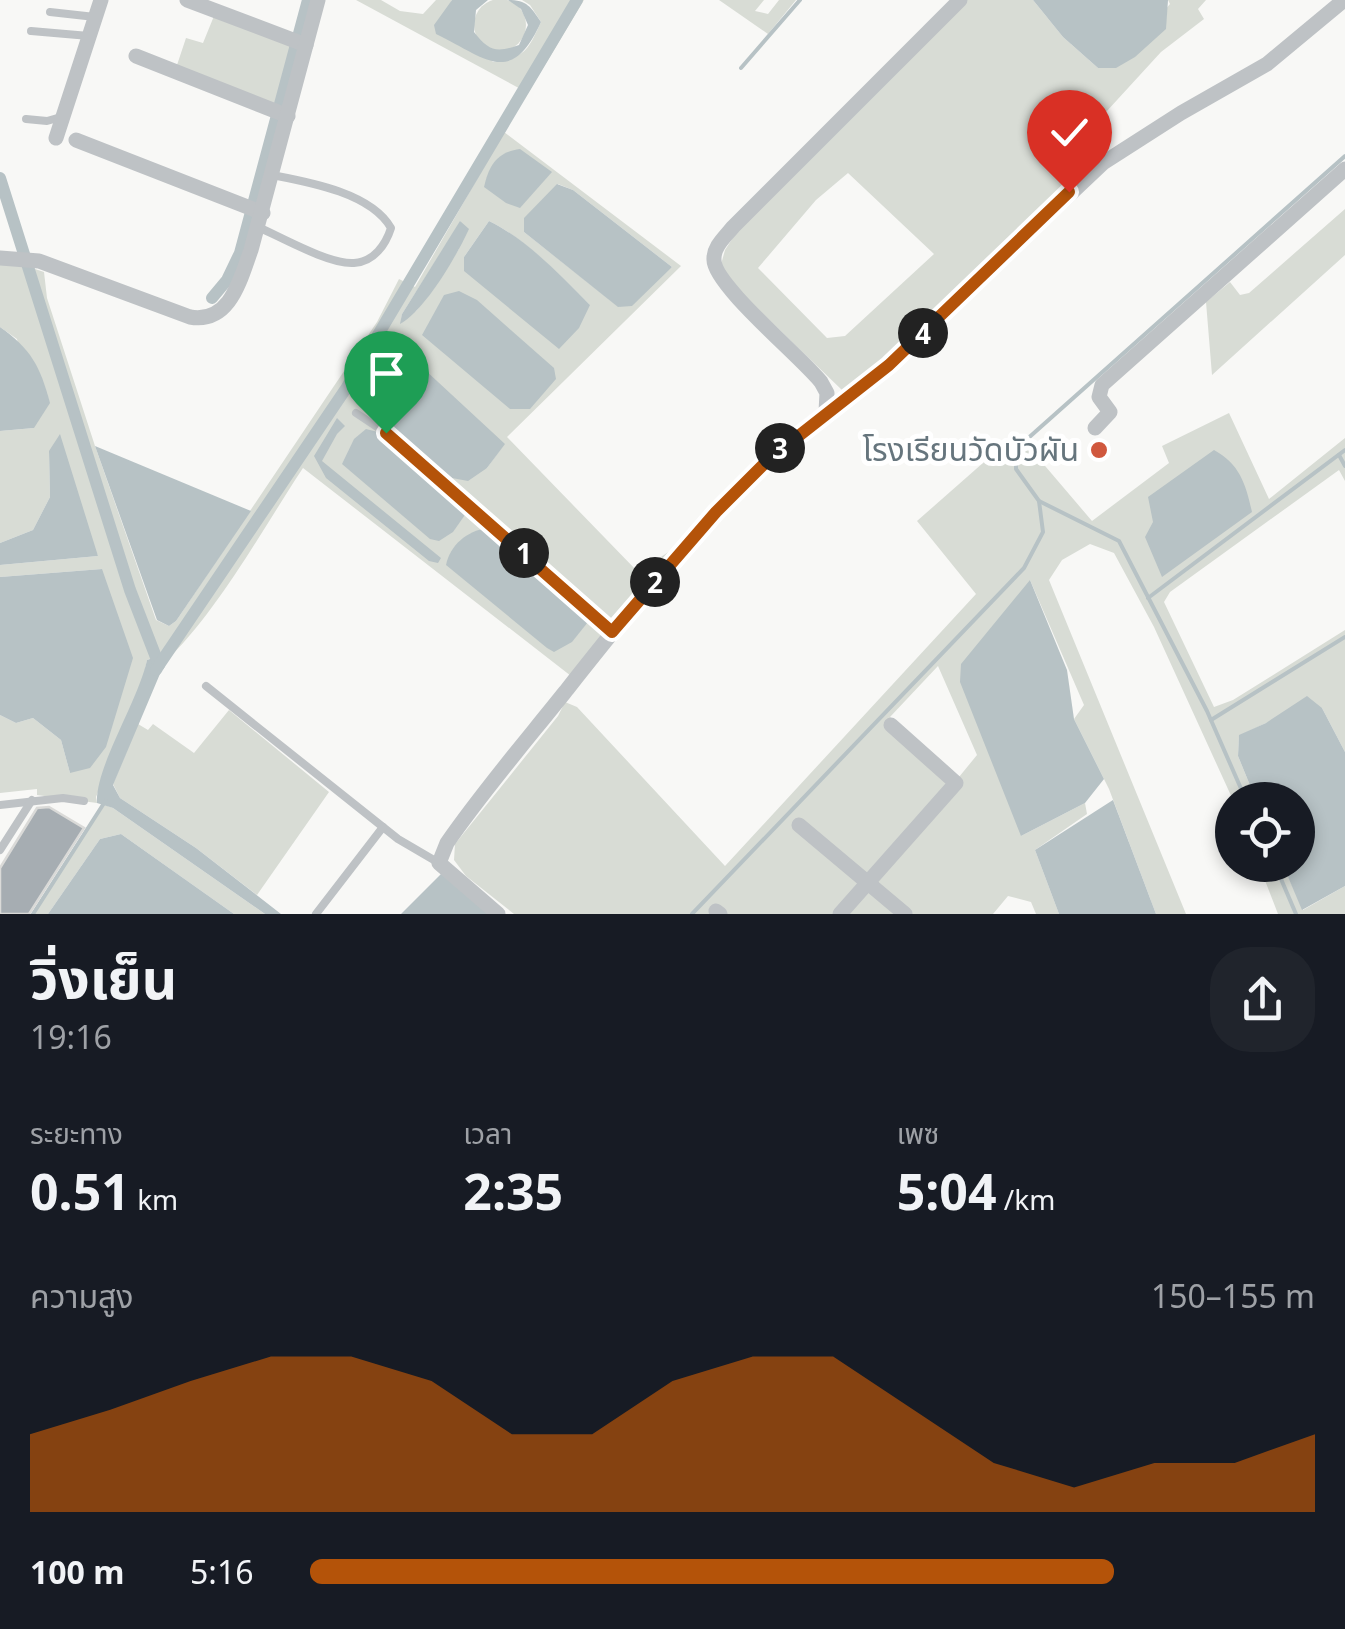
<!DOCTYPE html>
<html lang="th">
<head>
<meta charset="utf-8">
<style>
  :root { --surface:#171b24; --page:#20242c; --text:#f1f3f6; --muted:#9ea1a6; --accent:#b45309 }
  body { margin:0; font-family:"Noto Sans","Noto Sans Thai",sans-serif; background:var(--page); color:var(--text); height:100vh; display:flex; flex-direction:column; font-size:38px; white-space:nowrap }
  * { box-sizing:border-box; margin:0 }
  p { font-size:32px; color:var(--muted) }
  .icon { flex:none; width:55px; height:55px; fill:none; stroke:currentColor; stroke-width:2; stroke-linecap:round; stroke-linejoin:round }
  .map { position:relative; height:914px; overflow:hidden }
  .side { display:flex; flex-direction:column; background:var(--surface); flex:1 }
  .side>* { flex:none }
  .tools { position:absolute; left:1215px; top:782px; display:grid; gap:20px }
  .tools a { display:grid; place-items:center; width:100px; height:100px; border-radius:50%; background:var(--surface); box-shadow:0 5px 15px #0003; font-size:50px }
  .pin { position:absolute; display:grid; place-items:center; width:85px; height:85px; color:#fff; margin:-102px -42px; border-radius:50% 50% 50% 0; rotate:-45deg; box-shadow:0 0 10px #0007 }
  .pin .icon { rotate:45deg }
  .km { position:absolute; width:50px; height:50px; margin:-25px; border-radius:50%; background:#222; color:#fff; font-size:28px; line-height:50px; text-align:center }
  .round { display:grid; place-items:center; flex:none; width:105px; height:105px; border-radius:40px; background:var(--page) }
  .overview { display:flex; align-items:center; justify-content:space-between; height:170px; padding:0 30px }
  h1 { font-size:55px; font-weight:700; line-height:75px }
  .stats { display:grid; grid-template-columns:repeat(3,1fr); gap:15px; height:170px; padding:10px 30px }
  .stats div { display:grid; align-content:center }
  .stats b { font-size:50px; font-weight:700 }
  .stats small { font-size:28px; font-weight:400 }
  .stats p { font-size:28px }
  .chart { height:280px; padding:20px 30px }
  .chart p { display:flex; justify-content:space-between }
  .chart svg { width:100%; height:180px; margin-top:10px; fill:var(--accent); opacity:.7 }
  ul { padding:0 30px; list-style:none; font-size:32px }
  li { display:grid; grid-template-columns:160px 120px 1fr; align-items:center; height:75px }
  li i { height:25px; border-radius:12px; background:var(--accent) }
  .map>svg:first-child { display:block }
  .green { fill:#d8dcd5; fill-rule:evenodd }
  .water { fill:#b7c2c5 }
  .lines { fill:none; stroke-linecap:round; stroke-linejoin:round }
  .stream { stroke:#b7c2c5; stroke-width:4 }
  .canal { stroke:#b7c2c5; stroke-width:12 }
  .building { fill:#a6adb2; stroke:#dadad8; stroke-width:2.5 }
  .service { stroke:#bec2c5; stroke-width:8 }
  .minor { stroke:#bec2c5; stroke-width:15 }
  .route-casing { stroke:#fff; stroke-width:20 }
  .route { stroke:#b45309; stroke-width:12 }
  .poi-dot { fill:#d0583e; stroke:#fff; stroke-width:4 }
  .labels { text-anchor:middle; stroke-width:10; stroke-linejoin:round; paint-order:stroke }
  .poi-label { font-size:32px; fill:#66757d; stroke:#fff; text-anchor:end }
</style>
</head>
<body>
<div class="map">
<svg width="1345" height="914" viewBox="0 0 1345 914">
  <rect width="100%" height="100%" fill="#f8f8f6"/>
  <!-- green -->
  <g class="green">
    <circle cx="500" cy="25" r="26"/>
    <path d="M356,0H381L400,11L423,14L436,0H452L449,6L493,62C526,56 527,52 541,22L530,5L522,0H584L528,93Z"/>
    <polygon points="719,0 764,0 755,11 768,14 779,0 796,0 768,34"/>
    <path d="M967,0H1033L1063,37L1098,68H1115L1170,4L1168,0H1206L1198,9L1204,19L1161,52L1052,171L1065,186L908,338L843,391L736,288L720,268L725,250L738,230ZM848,173L934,254L845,336L827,338L758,268L816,200Z"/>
    <polygon points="214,16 300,49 284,106 278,107 177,65 186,38 203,43"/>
    <path d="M504,132L681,266L507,437L638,572L670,551L571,676L303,468C262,530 218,611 165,662L159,656L147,660L142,684L96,797L97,803L37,795V789L0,793V715L16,723L33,718L61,740L70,773L102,569L0,577V565L98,556L49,452L50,497L33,530L0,543V431L34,428L17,339L0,327V265H23L44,272L47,298L95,446L156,620L169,626L176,621L377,322L399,279L415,287ZM558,184L573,190L672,267L619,307L524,232ZM461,221L459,249L417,310L401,323L402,314ZM489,221C529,241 559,275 590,305L464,257ZM411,370L504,444L487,468L452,478L429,457L385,403Z"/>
    <polygon points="1345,209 1345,255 1212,375 1206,302 1230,282 1240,295 1249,293"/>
    <path d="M1229,413L1269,499L1345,438V481L1339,470L1170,592L1164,602L1214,707L1233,700L1345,630V752L1322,708L1266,723L1239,736L1238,756L1256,800H1233L1154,627L1114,553L1090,544L1062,560L1049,580L1186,914H1156L1109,789L1074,719L1084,705L1030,580L1021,836L1085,803L1087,814L1035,850L1059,914H1036L1031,902L1008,896L993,914H514L466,876L454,860L455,844L558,716L565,702L577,707L725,866L976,594L917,521L1017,433L1092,521L1169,463L1162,446ZM938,666L977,755L959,777L890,717Z"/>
    <polygon points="229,710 329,792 257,895 196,848 120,798 113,784 138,724 148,730 153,724 194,753"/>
    <polygon points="102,804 113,808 265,914 234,914 121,834 100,839 48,914 33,914"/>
    <polygon points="1259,865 1283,865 1303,910 1345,886 1345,914 1278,914"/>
  </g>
  <!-- water -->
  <g class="water">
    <path d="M452,0H488L476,10L474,32C489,51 496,53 519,45L528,25L521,9L508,0C527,0 531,7 541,22C511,88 486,58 436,34L434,25Z"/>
    <polygon points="1033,0 1168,0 1166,29 1135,57 1116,68 1098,68 1063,37"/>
    <path d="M520,149L552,172L520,208L506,203L484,187C489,165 497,152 520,149Z"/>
    <polygon points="557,184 573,190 672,267 632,306 618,307 524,232 524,218"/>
    <path d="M460,221L469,229C456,257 426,309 400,324L402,314Z"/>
    <path d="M489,221C529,241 559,274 590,305L579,328L559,349L464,271V257Z"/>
    <polygon points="459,291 477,300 554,368 556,379 530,409 510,409 422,335 444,295"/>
    <path d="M0,327C31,349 40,366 50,403L34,428L0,431Z"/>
    <polygon points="390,347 400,355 402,364 390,373 380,385 366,387 362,384 377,355"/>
    <path d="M424,369L505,444L487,468L468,481L452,478L385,422C380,401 398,387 411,370Z"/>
    <polygon points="337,418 345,426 337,434 322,461 441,558 438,563 429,561 326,478 314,456"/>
    <polygon points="366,429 378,432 460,504 467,512 453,532 439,541 430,539 342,464 354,439"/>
    <polygon points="60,434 98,556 0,565 0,543 33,530 50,497 49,451"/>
    <polygon points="95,446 251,511 176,621 169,626 157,620"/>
    <path d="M1214,450C1240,464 1246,485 1252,512L1162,577L1145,537L1153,522L1148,497Z"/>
    <path d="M487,528L578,607L588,622L572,642L554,652L547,648L446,565C450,545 467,531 487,528Z"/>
    <polygon points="102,569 133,658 106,747 90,768 70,773 61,740 33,718 16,723 0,715 0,577"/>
    <polygon points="1030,580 1067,670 1074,719 1104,779 1085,803 1021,836 960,682 961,664"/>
    <path d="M159,656L165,662L113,785L120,798L196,848L281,914H265L113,808L97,803C95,767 138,702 147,660Z"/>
    <polygon points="1307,696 1322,708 1345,752 1345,886 1302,910 1283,865 1298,865 1298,800 1256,800 1238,756 1239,735 1266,723"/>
    <polygon points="1113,800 1156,914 1059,914 1035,850"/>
    <polygon points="121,834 234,914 48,914 100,839"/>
    <polygon points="442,873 490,914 401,914"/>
  </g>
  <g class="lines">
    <!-- stream -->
    <g class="stream">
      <polyline points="741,68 800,0"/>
      <polyline points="1339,455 1345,466"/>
      <polyline points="1148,598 1345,450"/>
      <polyline points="1211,720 1345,637"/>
      <polyline points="1246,800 1207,711 1119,541 1039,501 1016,469 1016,449 1345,156"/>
      <polyline points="1275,865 1296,914"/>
      <polyline points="33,914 106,800"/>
      <polyline points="692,914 1024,568 1043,532 1039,501"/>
    </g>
    <!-- canal -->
    <g class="canal">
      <polyline points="0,178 130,590 159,665 156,670"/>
      <polyline points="212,298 227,280 240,253 308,0"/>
      <polyline points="159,665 347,387 577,0"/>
    </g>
  </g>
  <!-- building -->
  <polygon class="building" points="49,807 84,828 29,914 0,914 0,868 37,808"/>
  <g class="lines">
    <!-- service -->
    <g class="service">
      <polyline points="50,12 95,17"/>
      <polyline points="31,31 89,36"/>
      <polyline points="26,119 47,121 61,117"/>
      <path d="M258,227C281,237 330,265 354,263C374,262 386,244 391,228C371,193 309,182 272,175"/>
      <polyline points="356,413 386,433 613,632"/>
      <polyline points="206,686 398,839 439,863"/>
      <polyline points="0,805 63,798 84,801"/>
      <polyline points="0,850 32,800"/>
      <polyline points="316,914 383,827"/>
    </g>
    <!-- minor -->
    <g class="minor">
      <polyline points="187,0 306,45"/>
      <polyline points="136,56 288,116"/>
      <polyline points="56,138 101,0"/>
      <polyline points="76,140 263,213"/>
      <path d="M0,258L39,261L190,317C230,324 240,280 251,250L318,0"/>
      <polyline points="826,412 889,365 1103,163 1181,113 1267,64 1344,0"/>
      <polyline points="1095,428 1110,412 1099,397 1102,385 1345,169"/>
      <polyline points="799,825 905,914"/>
      <polyline points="716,911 720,914"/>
      <path d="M498,914L439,863L447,843C483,791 525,742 565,692C644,592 725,489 826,412L827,393L821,382C801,357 714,285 714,260C713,247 725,237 733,227L960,0"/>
      <polyline points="840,914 956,783 891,725"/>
    </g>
  </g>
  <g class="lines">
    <!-- route casing -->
    <g class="route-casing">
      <polyline id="route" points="386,433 612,632 716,512 768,460 889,365 1069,192"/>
    </g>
    <!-- route -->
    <use href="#route" class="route"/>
  </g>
  <!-- markers -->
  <circle class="poi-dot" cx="1099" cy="450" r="10"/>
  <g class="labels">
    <!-- poi labels -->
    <g class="poi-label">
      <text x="1079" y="461">โรงเรียนวัดบัวผัน</text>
    </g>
  </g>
</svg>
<div class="tools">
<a><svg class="icon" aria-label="locate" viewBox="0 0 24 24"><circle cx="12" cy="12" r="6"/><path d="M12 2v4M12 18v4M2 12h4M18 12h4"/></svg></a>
</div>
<div class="pin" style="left:386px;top:433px;background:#1e9e55"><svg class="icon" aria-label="arrive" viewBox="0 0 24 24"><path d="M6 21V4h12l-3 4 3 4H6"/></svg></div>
<div class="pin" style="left:1069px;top:192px;background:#d93025"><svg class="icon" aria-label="check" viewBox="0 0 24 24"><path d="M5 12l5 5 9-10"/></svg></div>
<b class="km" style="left:524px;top:553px">1</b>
<b class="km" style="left:655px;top:582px">2</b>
<b class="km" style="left:780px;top:448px">3</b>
<b class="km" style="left:923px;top:333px">4</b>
</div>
<section class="side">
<div class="overview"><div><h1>วิ่งเย็น</h1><p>19:16</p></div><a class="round"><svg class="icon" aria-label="share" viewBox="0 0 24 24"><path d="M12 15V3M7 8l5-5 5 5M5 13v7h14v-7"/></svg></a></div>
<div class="stats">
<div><p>ระยะทาง</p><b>0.51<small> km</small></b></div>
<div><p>เวลา</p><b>2:35</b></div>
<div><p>เพซ</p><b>5:04<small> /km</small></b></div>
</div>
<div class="chart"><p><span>ความสูง</span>150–155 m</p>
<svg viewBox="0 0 160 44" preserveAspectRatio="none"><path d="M0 44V25L10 19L20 12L30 6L40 6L50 12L60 25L70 25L80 12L90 6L100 6L110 19L120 32L130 38L140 32L150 32L160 25V44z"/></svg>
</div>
<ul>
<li><b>100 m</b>5:16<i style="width:80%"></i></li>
</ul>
</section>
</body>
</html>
